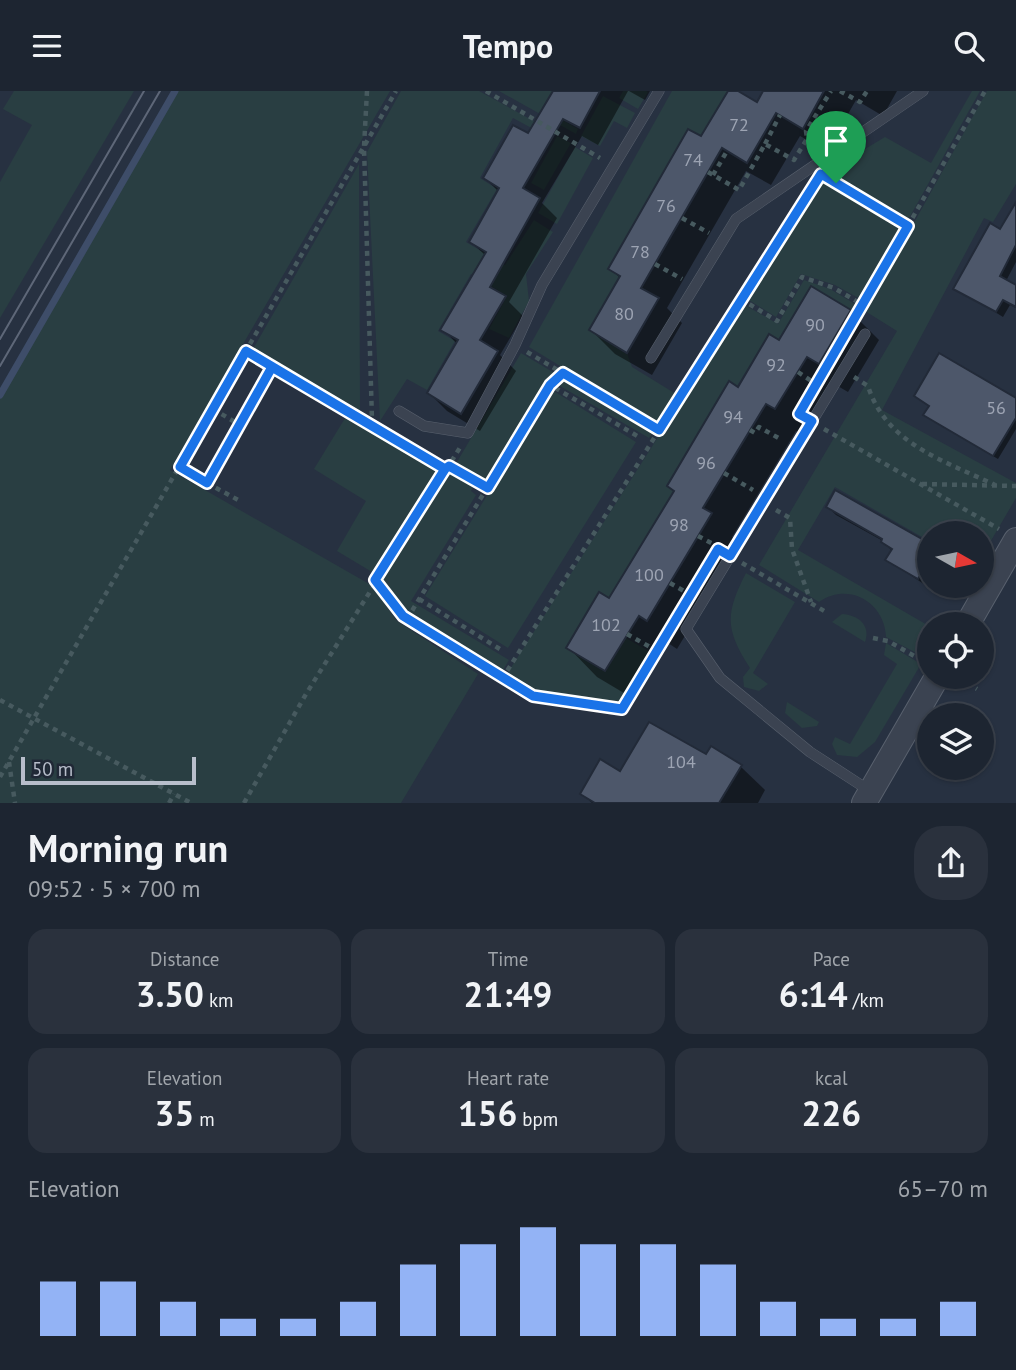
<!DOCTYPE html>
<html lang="en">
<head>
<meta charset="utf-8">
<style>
  :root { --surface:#1d2531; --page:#2a313d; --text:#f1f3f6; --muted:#a0a5ab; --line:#3b424d; --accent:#93b3f5 }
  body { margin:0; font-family:"PT Sans",sans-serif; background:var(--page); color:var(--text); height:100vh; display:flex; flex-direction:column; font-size:26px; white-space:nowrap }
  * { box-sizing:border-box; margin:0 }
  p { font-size:23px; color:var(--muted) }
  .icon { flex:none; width:38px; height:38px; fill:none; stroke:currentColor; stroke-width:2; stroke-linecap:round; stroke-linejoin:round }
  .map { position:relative; height:712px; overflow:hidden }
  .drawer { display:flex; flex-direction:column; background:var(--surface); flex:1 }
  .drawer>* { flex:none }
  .needle { width:46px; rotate:99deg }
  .controls { position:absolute; left:917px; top:430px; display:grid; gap:14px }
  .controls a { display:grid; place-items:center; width:77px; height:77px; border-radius:50%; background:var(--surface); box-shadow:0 2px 5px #0004,0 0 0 2px var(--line); font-size:35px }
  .scale { position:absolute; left:21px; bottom:18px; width:175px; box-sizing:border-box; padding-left:7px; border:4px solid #b8becb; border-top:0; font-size:19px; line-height:24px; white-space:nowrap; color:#b8becb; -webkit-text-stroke:5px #202836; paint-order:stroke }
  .pin { position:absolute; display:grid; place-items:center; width:60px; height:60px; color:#fff; margin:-72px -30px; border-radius:50% 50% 50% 0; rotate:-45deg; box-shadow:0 0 7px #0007 }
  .pin .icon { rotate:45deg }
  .round { display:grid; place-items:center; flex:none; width:74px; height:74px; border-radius:28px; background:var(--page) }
  .headline { display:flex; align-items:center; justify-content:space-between; height:119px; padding:0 28px }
  h1 { font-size:38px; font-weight:600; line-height:52px }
  .metrics { display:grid; grid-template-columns:repeat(3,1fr); gap:10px; height:119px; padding:7px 28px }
  .metrics div { display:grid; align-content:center; border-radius:18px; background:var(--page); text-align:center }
  .metrics b { font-size:35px; font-weight:600 }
  .metrics small { font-size:19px; font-weight:400 }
  .metrics p { font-size:19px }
  .chart { height:196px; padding:14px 28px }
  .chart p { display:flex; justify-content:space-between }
  .chart svg { width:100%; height:126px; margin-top:7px; stroke:var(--accent); stroke-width:6 }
  header { display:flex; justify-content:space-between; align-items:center; height:91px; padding:0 28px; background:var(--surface); font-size:32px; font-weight:600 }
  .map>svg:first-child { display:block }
  .green { fill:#293e42 }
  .shadow { fill:#0007 }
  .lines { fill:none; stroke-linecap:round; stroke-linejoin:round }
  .stream { stroke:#3e4d69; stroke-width:7 }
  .building { fill:#4d576a; stroke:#222a38; stroke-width:2 }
  .service-casing { stroke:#59616e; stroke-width:11 }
  .tertiary-casing { stroke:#59616e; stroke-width:26 }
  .path { stroke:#475a5f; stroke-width:4.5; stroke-dasharray:5 5; stroke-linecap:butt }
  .service { stroke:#3b4351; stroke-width:10 }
  .tertiary { stroke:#3b4351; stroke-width:24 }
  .tram { stroke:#5e6778; stroke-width:2 }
  .route-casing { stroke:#fff; stroke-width:14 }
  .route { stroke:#1a73e8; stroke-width:9 }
  .labels { text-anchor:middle; stroke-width:5; stroke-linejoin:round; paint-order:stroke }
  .number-label { font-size:18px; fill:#9da4b3 }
</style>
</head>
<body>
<header><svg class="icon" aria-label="menu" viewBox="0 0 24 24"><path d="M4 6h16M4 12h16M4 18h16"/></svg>Tempo<svg class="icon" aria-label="search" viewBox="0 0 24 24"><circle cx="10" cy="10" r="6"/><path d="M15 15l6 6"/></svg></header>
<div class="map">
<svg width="1016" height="712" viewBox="0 0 1016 712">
  <rect width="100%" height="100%" fill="#273141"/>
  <!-- green -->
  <g class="green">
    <polygon points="14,0 134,0 0,227 0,91 32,34 3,18"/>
    <polygon points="174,0 390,0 170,379 371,494 397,530 478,583 401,712 0,712 0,302"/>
    <polygon points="401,0 479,0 552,40 548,46 513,27 480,87 497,98 466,151 505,174 534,129 553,141 526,183 529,210 509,247 489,238 507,205 471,183 438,240 455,250 427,299 407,288 380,330 367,61"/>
    <polygon points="499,0 552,0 542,17 578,38 576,43"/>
    <polygon points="623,0 646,0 648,1 638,18 619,7"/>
    <polygon points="672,0 728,0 701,45 688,38 608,177 620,185 589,239 627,262 632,276 676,303 657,334 529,256"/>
    <polygon points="972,0 980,0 908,129 825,82 885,46 931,72"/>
    <path d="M987,0H1016V93L993,131L984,127L882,319L1016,392V407L982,465V443H929V450L835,396L798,459L929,535V557L924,566L886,546C885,512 849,490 819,511L759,474L897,240L865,220Z"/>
    <polygon points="603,5 635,22 627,37 614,30 600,55 581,45"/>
    <polygon points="557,45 571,52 544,99 531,92"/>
    <polygon points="575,56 593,67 557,133 538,122"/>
    <polygon points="359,73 360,322 253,258"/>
    <polygon points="821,88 902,137 862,209 835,194 801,183 776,226 747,208"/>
    <polygon points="804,189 830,198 860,216 840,251 834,248 851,219 811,195 778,249 769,243 737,295 729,290 666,395 674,400 609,507 599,501 566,556 605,580 626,547 652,562 621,616 534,603 505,586 743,213 778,233"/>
    <polygon points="521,262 653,341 649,347 548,288 487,390 480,386 478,389 454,376"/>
    <polygon points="552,299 636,351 508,557 425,505"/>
    <polygon points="347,324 439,379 377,484 337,460 366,410 314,378"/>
    <polygon points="451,381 474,394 471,400 476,404 411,510 509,569 500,584 402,521 381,491"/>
    <path d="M746,482L795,511L753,582L768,593L759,600L744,596L743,586L750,577C725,538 725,523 746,482Z"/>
    <path d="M842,523C858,524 871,534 865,551L832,531Z"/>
    <polygon points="886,552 921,573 875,651 857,666 837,664 832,653 835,646 850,653 897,573 884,564"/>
    <polygon points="787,611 819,631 817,635 802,637 785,622"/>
  </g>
  <!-- shadow -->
  <g class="shadow">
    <polygon points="555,0 628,0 598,54 582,45 542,112 557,127 509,211 523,225 500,264 516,280 480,340 447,320 429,302 457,253 443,238 486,165 471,151 499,101 485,87 529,45"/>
    <polygon points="629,0 650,0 645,9"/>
    <polygon points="730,0 757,13 765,0 897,0 883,25 856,9 827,60 800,45 771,94 746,80 667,217 682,232 652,284 615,263 591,239 621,188 610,177 702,48"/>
    <polygon points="1016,126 1016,171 1006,190 1016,196 1016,217 1010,214 1003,226 956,197"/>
    <polygon points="812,197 850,220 879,249 848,301 836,294 805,346 796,340 732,446 740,453 677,558 668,552 634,608 597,586 568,556 610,510 675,401 669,395 738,298 779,252"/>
    <polygon points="916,305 1016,310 1016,338 998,368 930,328 925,324 931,316"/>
    <polygon points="836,401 929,454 927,495 887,469 892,460 883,450 836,424 828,416"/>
    <polygon points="707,665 740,675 765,699 758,712 592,712 582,703 621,682"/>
  </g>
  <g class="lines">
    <!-- stream -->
    <polyline class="stream" points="0,304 175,0"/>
  </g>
  <!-- building -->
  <g class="building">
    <polygon points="553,0 600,0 580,37 563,28 523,97 540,107 490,196 506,205 480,249 498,260 461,323 427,302 458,249 440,239 486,161 469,151 499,97 483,87 513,34 528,42"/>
    <polygon points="728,0 738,0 757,11 763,0 824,0 803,38 776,22 747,72 722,57 641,197 659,207 627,262 589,239 620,185 608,178 688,38 701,45"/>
    <polygon points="1016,111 1016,154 1000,185 1016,194 1016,216 1003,209 996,221 953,198 990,132 1000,138"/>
    <polygon points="811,195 851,219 819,273 807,266 775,318 766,313 703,417 712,422 647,530 639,525 605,580 566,557 599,501 609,507 674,400 667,395 729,290 738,296 769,243 779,249"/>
    <polygon points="939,262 1016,307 1016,327 993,365 923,324 929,315 914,305"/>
    <polygon points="835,399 929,452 929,469 918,488 885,469 892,458 881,451 882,448 826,416"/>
    <polygon points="649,631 706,663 711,655 742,674 719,712 595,712 580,703 600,668 620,680"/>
  </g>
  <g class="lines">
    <!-- service casing -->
    <g class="service-casing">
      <g id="service">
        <polyline points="865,243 686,538 720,587 810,661 870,700"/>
        <polyline points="651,267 736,128 923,0"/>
        <polyline points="399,320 424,335 468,342 515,254 542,194 659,0"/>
      </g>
    </g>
    <!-- tertiary casing -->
    <g class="tertiary-casing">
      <g id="tertiary">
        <polyline points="967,534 1016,449"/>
        <polyline points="864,712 937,586"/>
      </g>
    </g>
    <!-- path -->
    <g class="path">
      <polyline points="367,0 364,56 372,329"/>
      <polyline points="486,0 600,67"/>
      <polyline points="840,0 860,11 867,0"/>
      <polyline points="765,53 780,24"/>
      <polyline points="708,81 739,99 765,53 794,69 807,48 806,40 831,0"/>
      <polyline points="713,84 727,60"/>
      <polyline points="826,86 908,135"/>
      <polyline points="682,127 709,142"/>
      <polyline points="655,173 682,188"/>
      <polyline points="741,208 777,230 802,186 834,197 863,214"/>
      <polyline points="853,231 985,0"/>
      <polyline points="246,260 445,378"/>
      <polyline points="527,261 659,339"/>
      <polyline points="798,281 816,293"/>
      <path d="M854,286L868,295C886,353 945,370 995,394"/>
      <polyline points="550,294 563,282"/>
      <polyline points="213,318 240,334"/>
      <polyline points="824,338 999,438"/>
      <polyline points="750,339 755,342 759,336 782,349"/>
      <polyline points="449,375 488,397"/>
      <polyline points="180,376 207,392 272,276"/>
      <polyline points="724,382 753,399"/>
      <polyline points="207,392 240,410"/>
      <polyline points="922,393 1016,395"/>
      <polyline points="776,419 790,427 792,458 811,511"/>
      <polyline points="698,445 719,456"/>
      <polyline points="742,472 826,521"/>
      <polyline points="375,490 403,525 533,605 622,618 670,539"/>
      <polyline points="670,492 691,504"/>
      <polyline points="419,508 503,560"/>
      <polyline points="407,528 550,294 639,346"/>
      <polyline points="627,543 657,560"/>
      <polyline points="873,547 888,550 923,570"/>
      <polyline points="959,587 977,598"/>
      <polyline points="502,588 812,97"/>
      <polyline points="0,609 191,712"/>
      <polyline points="9,671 15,712"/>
      <polyline points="0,686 396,0"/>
      <polyline points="169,712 174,703"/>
      <polyline points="244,712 306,603 461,355"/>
    </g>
    <!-- service -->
    <use href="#service" class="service"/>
    <!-- tertiary -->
    <use href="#tertiary" class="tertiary"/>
    <!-- tram -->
    <g class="tram">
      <polyline points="0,248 144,0"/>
      <polyline points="0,275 160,0"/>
    </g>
  </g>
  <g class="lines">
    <!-- route casing -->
    <g class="route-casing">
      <polyline id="route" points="836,92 821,83 659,339 563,282 550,294 488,397 449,375 445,378 246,260 180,376 207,392 272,276 445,378 375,489 403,525 533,605 622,618 718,458 730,465 812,330 799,323 908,135 836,92"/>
    </g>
    <!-- route -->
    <use href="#route" class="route"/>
  </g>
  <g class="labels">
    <!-- number labels -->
    <g class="number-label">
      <text x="739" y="40">72</text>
      <text x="693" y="75">74</text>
      <text x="666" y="121">76</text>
      <text x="640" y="167">78</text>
      <text x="624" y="229">80</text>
      <text x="815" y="240">90</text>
      <text x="776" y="280">92</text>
      <text x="996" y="323">56</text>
      <text x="733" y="332">94</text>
      <text x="706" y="378">96</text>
      <text x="679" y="440">98</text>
      <text x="649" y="490">100</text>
      <text x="606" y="540">102</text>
      <text x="681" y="677">104</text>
    </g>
  </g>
</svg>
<div class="controls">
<a><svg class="needle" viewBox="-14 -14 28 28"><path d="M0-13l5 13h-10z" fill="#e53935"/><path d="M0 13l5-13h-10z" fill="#a0a5ab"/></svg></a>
<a><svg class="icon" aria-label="locate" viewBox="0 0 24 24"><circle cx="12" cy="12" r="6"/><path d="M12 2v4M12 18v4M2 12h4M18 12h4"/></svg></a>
<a><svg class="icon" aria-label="layers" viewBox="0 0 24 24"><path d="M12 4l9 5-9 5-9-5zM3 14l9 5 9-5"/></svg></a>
</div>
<div class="scale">50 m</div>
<div class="pin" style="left:836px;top:92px;background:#1e9e55"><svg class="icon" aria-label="arrive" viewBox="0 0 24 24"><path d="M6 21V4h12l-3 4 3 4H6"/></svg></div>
</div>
<section class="drawer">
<div class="headline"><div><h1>Morning run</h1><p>09:52 · 5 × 700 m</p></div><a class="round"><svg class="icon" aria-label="share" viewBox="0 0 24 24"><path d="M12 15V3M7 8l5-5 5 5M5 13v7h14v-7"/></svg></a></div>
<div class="metrics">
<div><p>Distance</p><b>3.50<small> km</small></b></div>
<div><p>Time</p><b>21:49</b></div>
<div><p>Pace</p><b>6:14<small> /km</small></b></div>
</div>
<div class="metrics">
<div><p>Elevation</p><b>35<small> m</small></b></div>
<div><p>Heart rate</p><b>156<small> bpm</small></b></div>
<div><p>kcal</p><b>226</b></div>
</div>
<div class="chart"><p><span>Elevation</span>65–70 m</p>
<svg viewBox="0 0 160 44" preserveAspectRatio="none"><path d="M5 44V25M15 44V25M25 44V32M35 44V38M45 44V38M55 44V32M65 44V19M75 44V12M85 44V6M95 44V12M105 44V12M115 44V19M125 44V32M135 44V38M145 44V38M155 44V32"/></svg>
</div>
</section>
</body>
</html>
